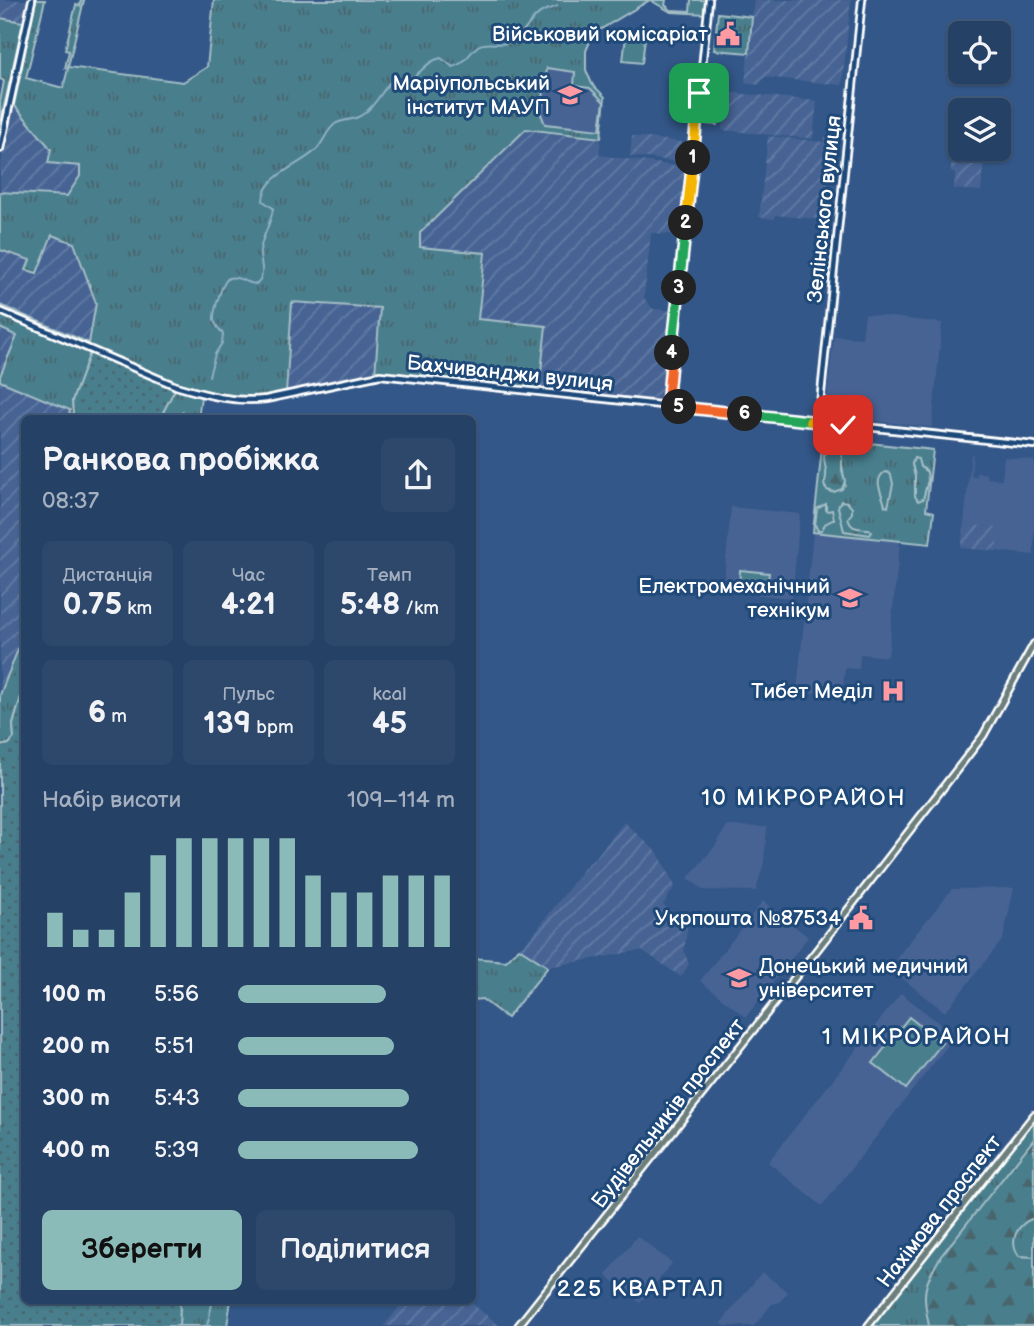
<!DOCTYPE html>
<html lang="uk">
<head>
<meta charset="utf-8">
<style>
  :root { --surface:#264166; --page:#2e486c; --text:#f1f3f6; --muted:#a4afbf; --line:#425a7a; --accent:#8bbbb9 }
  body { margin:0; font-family:"Balsamiq Sans",sans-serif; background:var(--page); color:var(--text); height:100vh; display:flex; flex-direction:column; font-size:26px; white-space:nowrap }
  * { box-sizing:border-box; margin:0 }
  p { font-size:23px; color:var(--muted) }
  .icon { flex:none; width:38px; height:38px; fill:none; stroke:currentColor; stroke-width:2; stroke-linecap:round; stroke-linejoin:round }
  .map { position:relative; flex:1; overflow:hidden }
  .sheet { position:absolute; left:21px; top:415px; width:455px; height:889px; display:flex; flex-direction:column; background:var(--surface); border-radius:10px; box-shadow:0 2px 5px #0004,0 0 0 2px var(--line) }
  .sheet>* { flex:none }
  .buttons { position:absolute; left:948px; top:21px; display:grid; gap:14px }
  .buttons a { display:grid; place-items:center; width:63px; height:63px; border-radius:10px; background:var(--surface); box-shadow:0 2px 5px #0004,0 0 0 2px var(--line); font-size:35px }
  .pin { position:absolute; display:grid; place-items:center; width:60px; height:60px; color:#fff; margin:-30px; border-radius:14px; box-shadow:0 4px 10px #0006 }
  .km { position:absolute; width:35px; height:35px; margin:-18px; border-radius:50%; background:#222; color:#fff; font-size:19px; line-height:35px; text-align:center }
  .round { display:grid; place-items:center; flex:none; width:74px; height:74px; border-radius:10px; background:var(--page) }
  .headline { display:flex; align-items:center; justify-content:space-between; height:119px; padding:0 21px }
  h1 { font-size:32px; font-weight:600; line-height:52px }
  .figures { display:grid; grid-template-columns:repeat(3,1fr); gap:10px; height:119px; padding:7px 21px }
  .figures div { display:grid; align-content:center; border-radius:10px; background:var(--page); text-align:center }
  .figures b { font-size:30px; font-weight:600 }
  .figures small { font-size:19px; font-weight:400 }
  .figures p { font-size:19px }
  .chart { height:196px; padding:14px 21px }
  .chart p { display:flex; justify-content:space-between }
  .chart svg { width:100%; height:126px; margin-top:7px; stroke:var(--accent); stroke-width:6 }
  .cta { display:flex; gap:14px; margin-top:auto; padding:14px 21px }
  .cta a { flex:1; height:80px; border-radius:10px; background:var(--accent); color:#111; font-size:28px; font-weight:600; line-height:80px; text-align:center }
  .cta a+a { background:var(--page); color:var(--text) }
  ul { padding:0 21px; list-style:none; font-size:23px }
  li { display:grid; grid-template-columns:112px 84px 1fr; align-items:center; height:52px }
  li i { height:18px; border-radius:9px; background:var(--accent) }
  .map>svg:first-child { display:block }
  .built { fill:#466494 }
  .industrial { fill:url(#industrial-furrows) }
  .grass { fill:url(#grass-tufts); stroke:#a4bec6; stroke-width:2; fill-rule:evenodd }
  .forest { fill:url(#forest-firs); stroke:#a4bec6; stroke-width:2 }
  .garden { fill:url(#garden-dots); stroke:#a4bec6; stroke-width:2 }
  .pitch { fill:#497e8d; stroke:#a4bec6; stroke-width:2 }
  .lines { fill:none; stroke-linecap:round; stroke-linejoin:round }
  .stream { stroke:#8fb0c5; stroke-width:2 }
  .minor-casing { stroke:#fff; stroke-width:10 }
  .major-casing { stroke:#fff; stroke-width:10 }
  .minor { stroke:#1f4a7a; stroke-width:4.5 }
  .major { stroke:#6c7f7c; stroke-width:5 }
  .split-1-casing { stroke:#fff; stroke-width:14 }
  .split-2-casing { stroke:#fff; stroke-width:14 }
  .split-3-casing { stroke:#fff; stroke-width:14 }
  .split-4-casing { stroke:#fff; stroke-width:14 }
  .split-5-casing { stroke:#fff; stroke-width:14 }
  .split-6-casing { stroke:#fff; stroke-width:14 }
  .split-7-casing { stroke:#fff; stroke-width:14 }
  .split-8-casing { stroke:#fff; stroke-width:14 }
  .split-1 { stroke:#f5b400; stroke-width:9 }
  .split-2 { stroke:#f5b400; stroke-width:9 }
  .split-3 { stroke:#22a559; stroke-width:9 }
  .split-4 { stroke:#22a559; stroke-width:9 }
  .split-5 { stroke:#f0652b; stroke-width:9 }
  .split-6 { stroke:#f0652b; stroke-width:9 }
  .split-7 { stroke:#22a559; stroke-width:9 }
  .split-8 { stroke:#f5b400; stroke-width:9 }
  .labels { text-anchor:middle; stroke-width:6; stroke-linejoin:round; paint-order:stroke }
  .poi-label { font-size:21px; fill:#fff; stroke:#1f4a7a; text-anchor:end }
  .street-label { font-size:21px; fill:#fff; stroke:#1f4a7a }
  .neighbourhood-label { font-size:23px; letter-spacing:2px; fill:#fff; stroke:#1f4a7a }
</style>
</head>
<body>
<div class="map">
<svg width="1034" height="1326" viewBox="0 0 1034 1326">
  <defs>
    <pattern id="industrial-furrows" width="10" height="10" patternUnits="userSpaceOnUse" patternTransform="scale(1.75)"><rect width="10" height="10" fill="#466494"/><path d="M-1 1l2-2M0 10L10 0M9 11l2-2" fill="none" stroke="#627ba4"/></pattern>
    <pattern id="grass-tufts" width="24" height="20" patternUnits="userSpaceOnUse" patternTransform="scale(1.75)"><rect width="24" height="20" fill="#497e8d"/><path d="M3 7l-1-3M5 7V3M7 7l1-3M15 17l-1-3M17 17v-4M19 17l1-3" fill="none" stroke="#4a656c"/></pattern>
    <pattern id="forest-firs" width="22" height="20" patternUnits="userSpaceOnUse" patternTransform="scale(1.75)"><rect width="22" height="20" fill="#497e8d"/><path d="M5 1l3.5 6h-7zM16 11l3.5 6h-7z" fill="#4a656c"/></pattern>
    <pattern id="garden-dots" width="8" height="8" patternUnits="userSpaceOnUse" patternTransform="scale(1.75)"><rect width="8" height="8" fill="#497e8d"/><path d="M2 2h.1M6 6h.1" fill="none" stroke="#4a656c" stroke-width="1.8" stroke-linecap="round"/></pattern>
  </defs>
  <rect width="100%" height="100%" fill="#335788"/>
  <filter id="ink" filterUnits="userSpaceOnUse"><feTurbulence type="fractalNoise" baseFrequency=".0143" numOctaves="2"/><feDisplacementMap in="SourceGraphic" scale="14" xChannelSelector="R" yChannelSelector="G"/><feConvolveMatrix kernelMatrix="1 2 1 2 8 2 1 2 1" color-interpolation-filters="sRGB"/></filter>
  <g filter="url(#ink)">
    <!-- built -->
    <g class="built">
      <polygon points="546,68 575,72 604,102 601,130 545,124 541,115"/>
      <polygon points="865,314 942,323 932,427 825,416 834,336 862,338"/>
      <polygon points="971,454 973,454 971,476 976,477 977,473 982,473 987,474 987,478 1002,480 1004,457 1034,460 1034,555 996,551 998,528 964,524"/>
      <polygon points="731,507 800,514 792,598 723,591"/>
      <polygon points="813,532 900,541 888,657 860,654 859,669 845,668 842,695 797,691"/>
      <polygon points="727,826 767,827 764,862 756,891 703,890 688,878 715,846"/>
      <polygon points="1014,888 1003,939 945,1012 898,975 898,956 952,889"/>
      <polygon points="763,901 808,937 746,1017 700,981"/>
      <polygon points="901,993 955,1036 822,1206 768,1162"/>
      <polygon points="637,1236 672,1263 640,1303 606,1275"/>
      <polygon points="762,1272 788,1292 780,1302 772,1304 754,1326 725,1326 721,1323"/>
    </g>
    <!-- industrial -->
    <g class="industrial">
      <polygon points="0,0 28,0 23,22 0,18"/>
      <polygon points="754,0 851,0 842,85 765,77 759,85 745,83"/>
      <polygon points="725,92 817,101 813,139 722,130"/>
      <polygon points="14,105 51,149 80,166 80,176 67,196 0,192 0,168"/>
      <polygon points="526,129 601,138 599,155 690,168 682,235 651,233 644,298 653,309 674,311 665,403 539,390 546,327 478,319 419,247 420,233"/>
      <polygon points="632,136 682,142 680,162 630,156"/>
      <polygon points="768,136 824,142 825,137 833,138 825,220 775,215 775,219 759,217"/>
      <polygon points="959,140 961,141 961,149 985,149 981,191 954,189 955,173 951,172 951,163 956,163"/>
      <polygon points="52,235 74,243 96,303 89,344 0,305 0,250 30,260"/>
      <polygon points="291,302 380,308 375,375 286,393"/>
      <polygon points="0,328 18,336 0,376"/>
      <polygon points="0,381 71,410 68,418 24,418 24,634 0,695"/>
      <polygon points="964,524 999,528 996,551 961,548"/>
      <polygon points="624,822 658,853 675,886 663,905 688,923 684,951 689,964 681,977 642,950 548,967 519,948 532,936 585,867 596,857"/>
      <polygon points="405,1300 468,1300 500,1326 384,1326"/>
    </g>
    <!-- grass -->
    <g class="grass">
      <path d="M36,0H45L26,78L63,88L68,69L65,68L69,51L65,50L76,5L80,6L81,0H84L68,67L183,82L207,67L214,0H666L665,5L671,10L690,11L691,0H707L706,14L671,12L650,0L593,34L586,51V70L592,84L605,97L601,138L526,129L420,233V247L485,253L478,319L546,326L539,390L396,374L375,375L380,308L292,302L286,393L249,399L236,398L206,392L176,384L0,308V305L89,343L96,303L74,243L52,235L37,273L26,270L30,260L0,250V192L67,196L80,176V166L48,163L51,149L14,105ZM547,68L575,72L574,86L590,88L604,102L600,130L545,124L541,114Z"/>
      <polygon points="718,13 752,17 749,53 714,50"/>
      <polygon points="0,18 23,22 0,124 0,102 4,81 0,79"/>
      <polygon points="708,97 719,98 717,125 706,124"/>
      <polygon points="0,313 90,353 72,401 73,412 71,418 68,418 70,410 0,381 0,376 17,336 0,328"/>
      <polygon points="175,389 201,397 198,418 160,418"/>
      <path d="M823,438L933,450L926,510L934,512L930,544L813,532ZM842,448V465L845,485L831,492L825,488L827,471ZM918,461L920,467L926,470L928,480L923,499L915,496V476L912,464Z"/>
      <polygon points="24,634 24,687 13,724 14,738 9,744 0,746 0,695"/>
      <polygon points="519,948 548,967 507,1018 482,999 473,1000 473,958 506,961"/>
      <polygon points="1034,1118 1034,1326 868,1326"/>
      <polygon points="180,1300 231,1300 227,1326 179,1326"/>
    </g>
    <!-- forest -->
    <g class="forest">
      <path d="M837,443L840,444L842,448V470L845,481L842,489L834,492L827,490L824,485C829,470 824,469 824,455Z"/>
      <polygon points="914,458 918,459 920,467 927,472 928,480 923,499 918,501 915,496 915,476 912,464"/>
      <path d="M885,472L889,473L891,475L893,484L888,507L885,506C883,494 872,480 885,472Z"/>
      <path d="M841,501L847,502L852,508V513L848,518C851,530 858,528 869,529L872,532L870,535L844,531L838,507Z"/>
      <polygon points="826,504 826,510 828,511 832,510 834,519 825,524 822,530 818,531 815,525 817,509"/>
      <path d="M1034,1139V1218C1017,1224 1008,1241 1019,1256L1034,1257V1326H929C922,1290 923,1287 941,1256Z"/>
    </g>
    <!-- garden -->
    <g class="garden">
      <polygon points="90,353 175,389 160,418 71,418 73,412 72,401"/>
      <polygon points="24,687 24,1300 180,1300 179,1326 0,1326 0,746 9,744 14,738 13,725"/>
    </g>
    <!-- pitch -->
    <g class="pitch">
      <polygon points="626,36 645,38 642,63 623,61"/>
      <polygon points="740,570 769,573 767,589 739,586"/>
      <polygon points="909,1017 942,1043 906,1089 873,1063"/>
    </g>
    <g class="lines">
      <!-- stream -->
      <g class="stream">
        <path d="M209,376L215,354L222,343L223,334C220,330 215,325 214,320C213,313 222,281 229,278C237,275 248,284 256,284C267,274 260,264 260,252C261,237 272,223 273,208L263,201C263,175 300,166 316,150C323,143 327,130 335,124C340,120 350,120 356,118C371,112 380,95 389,83C396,80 405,82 412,78C423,71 427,61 441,58L453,67C465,64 469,53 478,46C488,40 499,47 510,42C525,37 528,19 542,12C546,9 552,9 557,6"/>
        <polyline points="179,418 183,411"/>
        <polyline points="207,1326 213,1300"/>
      </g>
      <!-- minor casing -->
      <g class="minor-casing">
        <g id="minor">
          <polyline points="0,149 32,0"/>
          <path d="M0,311L176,386C206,395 235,403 266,399L380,375L1034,445"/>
          <polyline points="667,406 709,0"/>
          <polyline points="818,422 862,0"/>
        </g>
      </g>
      <!-- major casing -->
      <g class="major-casing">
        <g id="major">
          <polyline points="518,1326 816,951 983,736 1034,644"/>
          <polyline points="868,1326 1034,1115"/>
        </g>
      </g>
      <!-- minor -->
      <use href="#minor" class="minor"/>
      <!-- major -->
      <use href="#major" class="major"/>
    </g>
  </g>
  <g class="lines" filter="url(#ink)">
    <!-- split-1 casing -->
    <g class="split-1-casing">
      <polyline id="split-1" points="693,158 699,93"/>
    </g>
    <!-- split-2 casing -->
    <g class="split-2-casing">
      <polyline id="split-2" points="686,223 693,158"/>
    </g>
    <!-- split-3 casing -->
    <g class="split-3-casing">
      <polyline id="split-3" points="679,288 686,223"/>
    </g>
    <!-- split-4 casing -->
    <g class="split-4-casing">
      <polyline id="split-4" points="672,353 679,288"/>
    </g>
    <!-- split-5 casing -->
    <g class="split-5-casing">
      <polyline id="split-5" points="672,353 667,406 679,407"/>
    </g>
    <!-- split-6 casing -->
    <g class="split-6-casing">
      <polyline id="split-6" points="679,407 745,414"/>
    </g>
    <!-- split-7 casing -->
    <g class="split-7-casing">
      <polyline id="split-7" points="745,414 810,421"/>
    </g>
    <!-- split-8 casing -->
    <g class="split-8-casing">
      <polyline id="split-8" points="810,421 843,425"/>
    </g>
    <!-- split-1 -->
    <use href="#split-1" class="split-1"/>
    <!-- split-2 -->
    <use href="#split-2" class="split-2"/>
    <!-- split-3 -->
    <use href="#split-3" class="split-3"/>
    <!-- split-4 -->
    <use href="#split-4" class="split-4"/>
    <!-- split-5 -->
    <use href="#split-5" class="split-5"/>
    <!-- split-6 -->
    <use href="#split-6" class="split-6"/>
    <!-- split-7 -->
    <use href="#split-7" class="split-7"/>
    <!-- split-8 -->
    <use href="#split-8" class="split-8"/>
  </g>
  <!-- icons -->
  <defs>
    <g id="civic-bare" transform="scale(1.89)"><path d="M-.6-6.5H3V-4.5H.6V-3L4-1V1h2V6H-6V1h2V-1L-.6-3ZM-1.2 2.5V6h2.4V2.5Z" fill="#ff9aa2" stroke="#1f4a7a" stroke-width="2.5" paint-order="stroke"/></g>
    <g id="university-bare" transform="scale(1.89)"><path d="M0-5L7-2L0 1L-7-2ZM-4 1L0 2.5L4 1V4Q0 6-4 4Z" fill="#ff9aa2" stroke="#1f4a7a" stroke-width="2.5" paint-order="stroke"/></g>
    <g id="hospital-bare" transform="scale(1.89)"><path d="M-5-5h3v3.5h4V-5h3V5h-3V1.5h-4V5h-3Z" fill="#ff9aa2" stroke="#1f4a7a" stroke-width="2.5" paint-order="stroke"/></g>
  </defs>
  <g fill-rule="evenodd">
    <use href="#civic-bare" x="728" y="34"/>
    <use href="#university-bare" x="570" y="95"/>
    <use href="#university-bare" x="850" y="598"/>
    <use href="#hospital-bare" x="893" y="691"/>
    <use href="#civic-bare" x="861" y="918"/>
    <use href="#university-bare" x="739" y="978"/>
  </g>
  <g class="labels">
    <!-- poi labels -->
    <g class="poi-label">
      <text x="708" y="41">Військовий комісаріат</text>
      <text x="550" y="90">Маріупольський<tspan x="550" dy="24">інститут МАУП</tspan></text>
      <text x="830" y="593">Електромеханічний<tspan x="830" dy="24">технікум</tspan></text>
      <text x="873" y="698">Тибет Меділ</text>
      <text x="841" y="925">Укрпошта №87534</text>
      <text x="759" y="973" text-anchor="start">Донецький медичний<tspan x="759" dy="24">університет</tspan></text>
    </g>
    <!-- street labels -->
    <g class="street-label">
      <text transform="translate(824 209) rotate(-84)" y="7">Зелінського вулиця</text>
      <text transform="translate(510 373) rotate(6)" y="7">Бахчиванджи вулиця</text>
      <text transform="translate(668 1113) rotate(-52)" y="7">Будівельників проспект</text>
      <text transform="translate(939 1211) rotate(-52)" y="7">Нахімова проспект</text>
    </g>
    <!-- neighbourhood labels -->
    <g class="neighbourhood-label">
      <text x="804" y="805">10 МІКРОРАЙОН</text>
      <text x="917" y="1044">1 МІКРОРАЙОН</text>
      <text x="641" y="1296">225 КВАРТАЛ</text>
    </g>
  </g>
</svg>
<div class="buttons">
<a><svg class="icon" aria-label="locate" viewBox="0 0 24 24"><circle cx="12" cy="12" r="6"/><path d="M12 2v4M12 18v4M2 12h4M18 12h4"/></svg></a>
<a><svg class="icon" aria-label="layers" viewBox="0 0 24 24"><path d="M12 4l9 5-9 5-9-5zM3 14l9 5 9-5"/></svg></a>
</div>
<div class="pin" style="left:699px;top:93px;background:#1e9e55"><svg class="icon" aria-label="arrive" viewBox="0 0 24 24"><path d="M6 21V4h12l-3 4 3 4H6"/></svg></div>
<div class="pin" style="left:843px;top:425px;background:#d93025"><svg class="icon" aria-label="check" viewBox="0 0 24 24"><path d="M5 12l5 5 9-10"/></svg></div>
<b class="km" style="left:693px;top:158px">1</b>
<b class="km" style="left:686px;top:223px">2</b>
<b class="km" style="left:679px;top:288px">3</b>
<b class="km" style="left:672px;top:353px">4</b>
<b class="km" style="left:679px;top:407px">5</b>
<b class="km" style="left:745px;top:414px">6</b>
<section class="sheet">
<div class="headline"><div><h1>Ранкова пробіжка</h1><p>08:37</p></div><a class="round"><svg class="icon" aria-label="share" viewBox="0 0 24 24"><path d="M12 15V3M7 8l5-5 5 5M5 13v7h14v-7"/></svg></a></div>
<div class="figures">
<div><p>Дистанція</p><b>0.75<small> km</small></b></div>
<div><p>Час</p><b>4:21</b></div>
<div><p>Темп</p><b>5:48<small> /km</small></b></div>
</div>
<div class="figures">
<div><b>6<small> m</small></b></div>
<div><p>Пульс</p><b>139<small> bpm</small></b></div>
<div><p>kcal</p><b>45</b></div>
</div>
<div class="chart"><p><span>Набір висоти</span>109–114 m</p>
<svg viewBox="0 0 160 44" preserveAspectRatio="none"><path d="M5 44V32M15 44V38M25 44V38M35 44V25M45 44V12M55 44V6M65 44V6M75 44V6M85 44V6M95 44V6M105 44V19M115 44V25M125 44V25M135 44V19M145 44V19M155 44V19"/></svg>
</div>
<ul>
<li><b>100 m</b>5:56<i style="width:68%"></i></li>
<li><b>200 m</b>5:51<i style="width:72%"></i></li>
<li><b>300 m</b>5:43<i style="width:79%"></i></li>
<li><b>400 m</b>5:39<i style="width:83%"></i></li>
</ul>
<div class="cta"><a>Зберегти</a><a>Поділитися</a></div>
</section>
</div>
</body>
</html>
